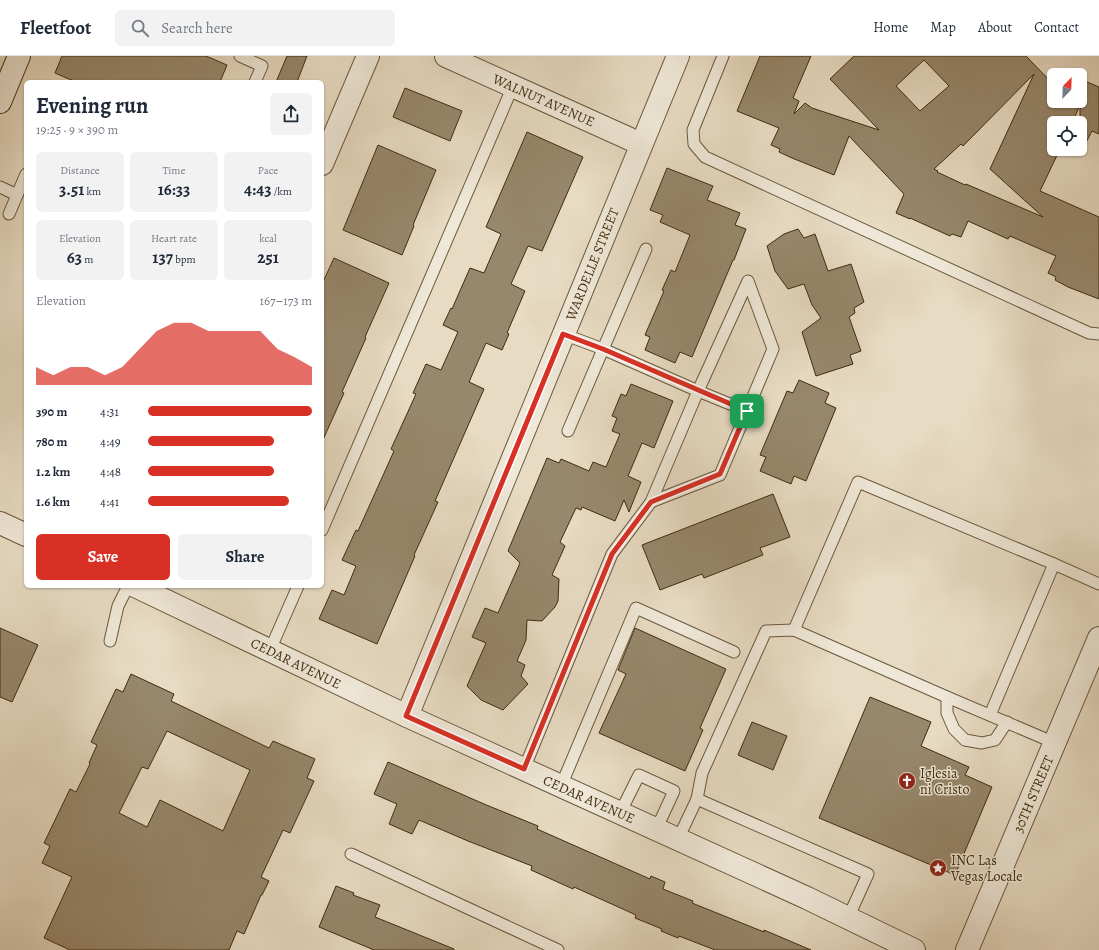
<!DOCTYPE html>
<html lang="en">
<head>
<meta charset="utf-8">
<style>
  :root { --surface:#fff; --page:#f2f2f3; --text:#1f2937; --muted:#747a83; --line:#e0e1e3; --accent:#d93025 }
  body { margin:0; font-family:Alegreya,serif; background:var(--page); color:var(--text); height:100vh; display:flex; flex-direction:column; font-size:15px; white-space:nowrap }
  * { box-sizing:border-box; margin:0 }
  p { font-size:13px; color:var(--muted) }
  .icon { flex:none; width:22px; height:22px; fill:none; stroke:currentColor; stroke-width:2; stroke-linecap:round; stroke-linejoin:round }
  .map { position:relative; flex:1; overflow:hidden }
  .side { position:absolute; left:24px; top:24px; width:300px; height:508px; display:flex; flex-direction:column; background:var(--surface); border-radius:6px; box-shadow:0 1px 3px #0004 }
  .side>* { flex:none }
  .needle { width:26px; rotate:23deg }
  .tools { position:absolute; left:1047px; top:12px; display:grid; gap:8px }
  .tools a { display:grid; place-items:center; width:40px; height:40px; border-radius:6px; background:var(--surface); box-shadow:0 1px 3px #0004; font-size:20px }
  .pin { position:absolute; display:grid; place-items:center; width:34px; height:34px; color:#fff; margin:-17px; border-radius:8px; box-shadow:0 2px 6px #0006 }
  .round { display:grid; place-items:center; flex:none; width:42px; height:42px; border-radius:6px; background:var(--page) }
  .headline { display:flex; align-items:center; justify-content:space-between; height:68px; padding:0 12px }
  h1 { font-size:22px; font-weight:700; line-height:30px }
  .metrics { display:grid; grid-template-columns:repeat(3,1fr); gap:6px; height:68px; padding:4px 12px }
  .metrics div { display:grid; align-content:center; border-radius:6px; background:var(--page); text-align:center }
  .metrics b { font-size:17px; font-weight:700 }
  .metrics small { font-size:11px; font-weight:400 }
  .metrics p { font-size:11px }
  .chart { height:112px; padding:8px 12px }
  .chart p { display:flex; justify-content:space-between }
  .chart svg { width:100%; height:72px; margin-top:4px; fill:var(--accent); opacity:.7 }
  .action { display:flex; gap:8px; margin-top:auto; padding:8px 12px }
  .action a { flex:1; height:46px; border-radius:6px; background:var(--accent); color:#fff; font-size:16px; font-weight:700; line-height:46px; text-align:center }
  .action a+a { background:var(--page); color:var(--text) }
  ul { padding:0 12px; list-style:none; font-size:13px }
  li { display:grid; grid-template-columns:64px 48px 1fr; align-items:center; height:30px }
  li i { height:10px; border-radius:5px; background:var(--accent) }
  header { display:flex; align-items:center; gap:24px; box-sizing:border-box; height:56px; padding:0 20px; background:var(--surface); border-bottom:1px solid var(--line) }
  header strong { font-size:19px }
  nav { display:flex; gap:22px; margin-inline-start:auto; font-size:14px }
  .search { width:280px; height:36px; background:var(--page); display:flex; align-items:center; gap:10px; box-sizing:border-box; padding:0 14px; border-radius:6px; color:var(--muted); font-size:15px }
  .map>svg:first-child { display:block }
  .building { fill:#97876c; stroke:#402c0e; fill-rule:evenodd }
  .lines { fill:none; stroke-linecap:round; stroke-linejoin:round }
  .lane-casing { stroke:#6a583b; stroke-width:13 }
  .street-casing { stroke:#6a583b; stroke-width:24 }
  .secondary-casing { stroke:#402c0e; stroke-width:24 }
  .lane { stroke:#efe8d8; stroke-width:11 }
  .street { stroke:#efe8d8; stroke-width:22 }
  .secondary { stroke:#efe8d8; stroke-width:22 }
  .route-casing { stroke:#fff; stroke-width:8 }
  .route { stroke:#d93025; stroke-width:5 }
  .labels { text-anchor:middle; stroke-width:3; stroke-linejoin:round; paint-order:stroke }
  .street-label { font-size:14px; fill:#402c0e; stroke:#efe8d8 }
  .poi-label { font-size:14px; fill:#402c0e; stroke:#efe8d8; text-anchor:start }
</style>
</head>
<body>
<header>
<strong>Fleetfoot</strong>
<div class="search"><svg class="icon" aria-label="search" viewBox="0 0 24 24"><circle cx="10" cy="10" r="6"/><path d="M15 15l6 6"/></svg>Search here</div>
<nav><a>Home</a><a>Map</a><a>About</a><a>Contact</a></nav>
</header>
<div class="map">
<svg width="1099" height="894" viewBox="0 0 1099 894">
  <rect width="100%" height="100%" fill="#e7dbc3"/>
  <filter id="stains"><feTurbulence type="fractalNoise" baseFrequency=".005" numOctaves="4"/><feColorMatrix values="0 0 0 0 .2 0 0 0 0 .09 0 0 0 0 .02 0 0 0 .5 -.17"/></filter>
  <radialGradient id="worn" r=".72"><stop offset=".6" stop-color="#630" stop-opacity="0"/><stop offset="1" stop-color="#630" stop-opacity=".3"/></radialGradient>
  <!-- building -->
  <g class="building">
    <polygon points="62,0 206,0 227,9 220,26 76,26 55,17"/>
    <polygon points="287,0 307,0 297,26 276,26"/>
    <path d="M760,0H811L793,42L799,45L794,58L805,47L812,52L879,74L830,23L854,0H1026L1053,28L1054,26V45H1080V23L1099,31V78L1092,75L1080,98V49L1072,67H1054V93H1060L1040,135L1099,161V243L1068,231L1055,224L1056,221L1048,217L1056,200L1010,180L1008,183L968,165L961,181L952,178L950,180L910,162V163L896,157L904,138L849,80L834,119L792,102L779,96L780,93L771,89L779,72L737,55ZM924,4L949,30L920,55L896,30ZM1034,18L990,113L1043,161L966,128L965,129L937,116L938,115L934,113L961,88L963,90Z"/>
    <polygon points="405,32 462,55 450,85 393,61"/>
    <polygon points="527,76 583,101 542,195 528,190 511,228 525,235 507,277 509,278 502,294 486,287 469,326 484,333 435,445 438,446 414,499 415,500 377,588 319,563 332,534 344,539 356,510 342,504 356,474 358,475 394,395 391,393 416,338 413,337 426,308 441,314 458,276 443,269 451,252 452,253 470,212 484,217 501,178 486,171"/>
    <polygon points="378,89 436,114 413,169 414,170 402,199 343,174"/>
    <polygon points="667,112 713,130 707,144 740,157 735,169 746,173 734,204 733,204 692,301 680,296 675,307 645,294 650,281 645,279 664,235 662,234 671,214 675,216 690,179 660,166 663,159 650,154"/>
    <polygon points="798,173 804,182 815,178 828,215 851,208 864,246 854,252 855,257 849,261 861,295 850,299 853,308 816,320 802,276 821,262 812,249 804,228 788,233 775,215 767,190 784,178"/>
    <polygon points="334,202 389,227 365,281 366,282 342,336 344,337 322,386 322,228"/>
    <polygon points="799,324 829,337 825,347 836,352 806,425 794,420 791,428 760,415 766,401 760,399 787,335 793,337"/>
    <polygon points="631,328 673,345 654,392 642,387 628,420 641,426 629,456 624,444 615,465 582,451 581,454 576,452 560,486 565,490 552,519 559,523 558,545 555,551 542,565 527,564 526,584 517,605 525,609 521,620 528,628 503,654 481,644 467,630 486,587 472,581 485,552 498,557 520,507 508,495 547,402 559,407 561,403 589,415 593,406 606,411 620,378 612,375 617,362 612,360 621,338 626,340"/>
    <polygon points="773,438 790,481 760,492 763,499 704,522 702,518 660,534 642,489"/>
    <polygon points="0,572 38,589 12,646 0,641"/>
    <polygon points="635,572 726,613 700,672 703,674 685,715 599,677 626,618 618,614"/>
    <path d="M131,618L174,638L171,645L269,692L273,685L315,703L307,722L314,725L303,749L290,777L283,774L261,821L269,825L262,839H261L244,878L237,875L229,894H70L44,882L72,821L42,807L50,790L44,787L70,733L76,736L90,708L89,707L97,689L91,686L116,633L123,636ZM167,675L250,714L223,775L160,744L147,771L119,757L142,711L148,713Z"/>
    <polygon points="870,641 931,666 921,690 969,711 965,719 992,731 955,819 819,762"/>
    <polygon points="752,666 787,680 773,714 738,699"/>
    <polygon points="388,706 484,748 538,770 537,773 650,823 651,820 665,826 663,833 693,845 692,847 764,876 764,874 811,894 715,894 679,880 678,882 661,875 662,873 635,862 636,859 574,831 573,833 531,814 532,810 468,785 419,764 412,778 389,768 397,748 374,738"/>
    <polygon points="336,830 354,837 353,839 380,849 375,861 454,893 454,894 374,894 319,871"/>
  </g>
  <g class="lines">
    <!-- lane casing -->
    <g class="lane-casing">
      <g id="lane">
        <polyline points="240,0 262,10 255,26"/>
        <polyline points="723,0 693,74 694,88 705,101 1089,277 1099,278"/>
        <polyline points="0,131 17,139"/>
        <polyline points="9,158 26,118"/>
        <polyline points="563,278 603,293 698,335 748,225 773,293 720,419 651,446 698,335 747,355"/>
        <polyline points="568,375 646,193"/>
        <polyline points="322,474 513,30"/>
        <polyline points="794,574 858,426 1054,508 1099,528"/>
        <polyline points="110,585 118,550 128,530"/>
        <polyline points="270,594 298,530"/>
        <polyline points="990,659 1054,508"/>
        <polyline points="1007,666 995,684 982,687 965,684 954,673 947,657 947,641 1055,687"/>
        <polyline points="524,713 612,498 651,446"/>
        <polyline points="561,730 636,552 734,596"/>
        <polyline points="697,743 702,717 766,575 794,574 947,641"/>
        <polyline points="620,757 639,719 674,735 656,774"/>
        <polyline points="678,783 697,743 868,818 848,862"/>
        <polyline points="351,798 558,894"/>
      </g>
    </g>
    <!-- street casing -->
    <g class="street-casing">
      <g id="street">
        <polyline points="446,0 641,88"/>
        <polyline points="322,108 368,0"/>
        <polyline points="0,467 26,479"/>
        <polyline points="135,530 407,660 807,842 914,894"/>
        <polyline points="407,660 678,0"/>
        <polyline points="967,894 1099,582"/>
      </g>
    </g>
    <!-- secondary casing -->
    <g class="secondary-casing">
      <polyline id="secondary" points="0,46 19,0"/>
    </g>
    <!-- lane -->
    <use href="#lane" class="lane"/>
    <!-- street -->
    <use href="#street" class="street"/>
    <!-- secondary -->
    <use href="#secondary" class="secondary"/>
  </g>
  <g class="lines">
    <!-- route casing -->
    <g class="route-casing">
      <polygon id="route" points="563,278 603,293 747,355 720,418 651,446 612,498 524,713 406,660"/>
    </g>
    <!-- route -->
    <use href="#route" class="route"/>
  </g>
  <!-- icons -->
  <defs>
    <g id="church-disc" transform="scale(0.9)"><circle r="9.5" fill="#8f2418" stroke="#efe8d8"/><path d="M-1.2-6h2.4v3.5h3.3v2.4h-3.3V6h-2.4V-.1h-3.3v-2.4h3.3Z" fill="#fff"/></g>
    <g id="sight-disc" transform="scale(0.9)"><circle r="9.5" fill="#8f2418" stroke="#efe8d8"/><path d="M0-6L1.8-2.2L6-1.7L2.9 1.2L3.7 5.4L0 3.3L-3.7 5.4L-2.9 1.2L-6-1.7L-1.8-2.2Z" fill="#fff"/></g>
  </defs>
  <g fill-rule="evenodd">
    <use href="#church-disc" x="907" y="725"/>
    <use href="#sight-disc" x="938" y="812"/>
  </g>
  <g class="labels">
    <!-- street labels -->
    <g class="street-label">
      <text transform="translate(544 44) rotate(24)" y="5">WALNUT AVENUE</text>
      <text transform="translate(592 208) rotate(-68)" y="5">WARDELLE STREET</text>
      <text transform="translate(296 607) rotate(26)" y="5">CEDAR AVENUE</text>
      <text transform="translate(1033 738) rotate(-67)" y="5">30TH STREET</text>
      <text transform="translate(589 743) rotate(24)" y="5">CEDAR AVENUE</text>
    </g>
    <!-- poi labels -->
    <g class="poi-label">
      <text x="920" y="722">Iglesia<tspan x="920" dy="16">ni Cristo</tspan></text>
      <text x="951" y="809">INC Las<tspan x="951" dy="16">Vegas Locale</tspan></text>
    </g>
  </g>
  <rect width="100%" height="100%" filter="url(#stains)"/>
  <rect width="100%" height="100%" fill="url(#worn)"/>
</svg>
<div class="tools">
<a><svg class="needle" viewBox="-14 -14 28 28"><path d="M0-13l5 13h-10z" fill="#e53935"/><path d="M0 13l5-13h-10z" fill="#747a83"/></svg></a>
<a><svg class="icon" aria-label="locate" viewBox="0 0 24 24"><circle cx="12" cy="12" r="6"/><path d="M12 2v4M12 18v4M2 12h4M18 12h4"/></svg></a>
</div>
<div class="pin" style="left:747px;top:355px;background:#1e9e55"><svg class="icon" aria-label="arrive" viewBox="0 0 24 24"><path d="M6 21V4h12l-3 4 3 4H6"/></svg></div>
<section class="side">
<div class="headline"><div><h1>Evening run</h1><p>19:25 · 9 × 390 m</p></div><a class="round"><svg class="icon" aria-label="share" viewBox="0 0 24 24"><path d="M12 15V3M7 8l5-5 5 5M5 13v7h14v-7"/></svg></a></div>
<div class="metrics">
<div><p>Distance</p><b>3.51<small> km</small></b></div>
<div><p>Time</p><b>16:33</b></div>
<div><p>Pace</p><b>4:43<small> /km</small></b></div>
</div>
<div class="metrics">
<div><p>Elevation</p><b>63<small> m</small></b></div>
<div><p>Heart rate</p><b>137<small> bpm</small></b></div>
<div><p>kcal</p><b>251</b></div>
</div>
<div class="chart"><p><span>Elevation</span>167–173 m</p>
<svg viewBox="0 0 160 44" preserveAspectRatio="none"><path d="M0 44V33L10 38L20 33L30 33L40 38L50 33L60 22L70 11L80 6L90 6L100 11L110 11L120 11L130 11L140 22L150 27L160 33V44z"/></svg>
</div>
<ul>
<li><b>390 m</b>4:31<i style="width:100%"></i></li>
<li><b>780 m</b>4:49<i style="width:77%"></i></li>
<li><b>1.2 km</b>4:48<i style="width:77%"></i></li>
<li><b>1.6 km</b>4:41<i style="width:86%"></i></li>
</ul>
<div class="action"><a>Save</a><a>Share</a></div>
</section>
</div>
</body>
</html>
